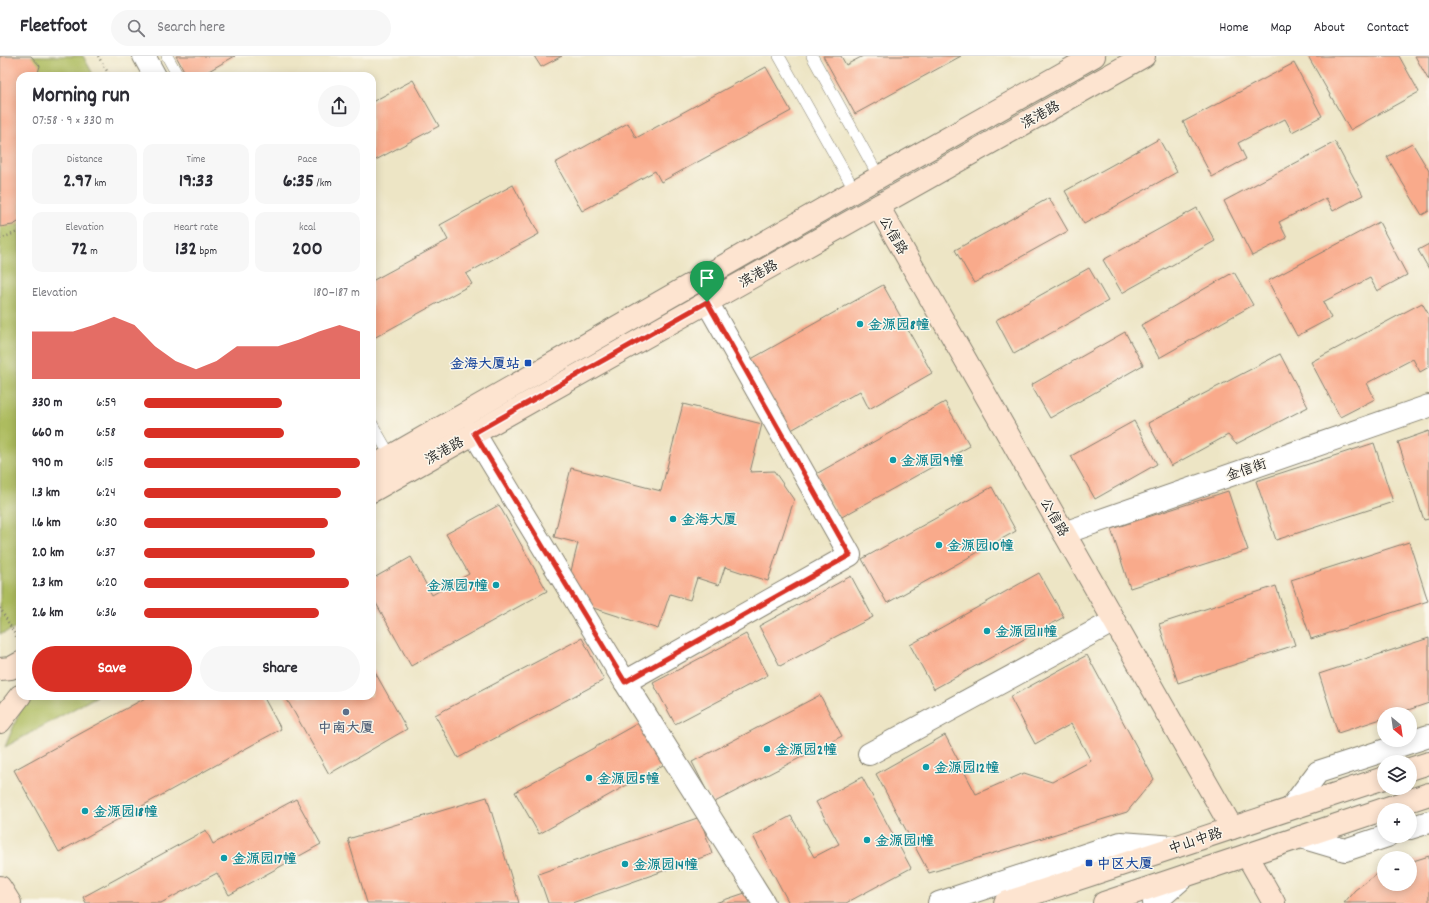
<!DOCTYPE html>
<html lang="en">
<head>
<meta charset="utf-8">
<style>
  :root { --surface:#fff; --page:#f7f7f7; --text:#2b2b33; --muted:#7c7c81; --line:#e1e1e2; --accent:#d93025 }
  body { margin:0; font-family:Dekko,"LXGW WenKai TC",sans-serif; background:var(--page); color:var(--text); height:100vh; display:flex; flex-direction:column; font-size:15px; white-space:nowrap }
  * { box-sizing:border-box; margin:0 }
  p { font-size:13px; color:var(--muted) }
  .icon { flex:none; width:22px; height:22px; fill:none; stroke:currentColor; stroke-width:2; stroke-linecap:round; stroke-linejoin:round }
  .map { position:relative; flex:1; overflow:hidden }
  .details { position:absolute; left:16px; top:16px; width:360px; height:628px; display:flex; flex-direction:column; background:var(--surface); border-radius:12px; box-shadow:0 2px 10px #0003 }
  .details>* { flex:none }
  .needle { width:26px; rotate:151deg }
  .tools { position:absolute; left:1377px; top:651px; display:grid; gap:8px }
  .tools a { display:grid; place-items:center; width:40px; height:40px; border-radius:50%; background:var(--surface); box-shadow:0 2px 10px #0003; font-size:20px }
  .pin { position:absolute; display:grid; place-items:center; width:34px; height:34px; color:#fff; margin:-41px -17px; border-radius:50% 50% 50% 0; rotate:-45deg; box-shadow:0 0 4px #0007 }
  .pin .icon { rotate:45deg }
  .round { display:grid; place-items:center; flex:none; width:42px; height:42px; border-radius:21px; background:var(--page) }
  .head { display:flex; align-items:center; justify-content:space-between; height:68px; padding:0 16px }
  h1 { font-size:22px; font-weight:800; line-height:30px }
  .stats { display:grid; grid-template-columns:repeat(3,1fr); gap:6px; height:68px; padding:4px 16px }
  .stats div { display:grid; align-content:center; border-radius:10px; background:var(--page); text-align:center }
  .stats b { font-size:20px; font-weight:800 }
  .stats small { font-size:11px; font-weight:400 }
  .stats p { font-size:11px }
  .chart { height:112px; padding:8px 16px }
  .chart p { display:flex; justify-content:space-between }
  .chart svg { width:100%; height:72px; margin-top:4px; fill:var(--accent); opacity:.7 }
  .primary-button { display:flex; gap:8px; margin-top:auto; padding:8px 16px }
  .primary-button a { flex:1; height:46px; border-radius:24px; background:var(--accent); color:#fff; font-size:16px; font-weight:800; line-height:46px; text-align:center }
  .primary-button a+a { background:var(--page); color:var(--text) }
  ul { padding:0 16px; list-style:none; font-size:13px }
  li { display:grid; grid-template-columns:64px 48px 1fr; align-items:center; height:30px }
  li i { height:10px; border-radius:5px; background:var(--accent) }
  header { display:flex; align-items:center; gap:24px; box-sizing:border-box; height:56px; padding:0 20px; background:var(--surface); border-bottom:1px solid var(--line) }
  header strong { font-size:19px }
  nav { display:flex; gap:22px; margin-inline-start:auto; font-size:14px }
  .search { width:280px; height:36px; background:var(--page); display:flex; align-items:center; gap:10px; box-sizing:border-box; padding:0 14px; border-radius:22px; color:var(--muted); font-size:15px }
  .map>svg:first-child { display:block }
  .green { fill:#adbc5e; stroke:#646c3d }
  .building { fill:#f9aa8b }
  .lines { fill:none; stroke-linecap:round; stroke-linejoin:round }
  .lane-casing { stroke:#848070; stroke-width:12 }
  .street-casing { stroke:#848070; stroke-width:24 }
  .secondary-casing { stroke:#848070; stroke-width:24 }
  .path { stroke:#848070; stroke-width:2.5; stroke-dasharray:1 3; stroke-linecap:butt }
  .lane { stroke:#fff; stroke-width:11 }
  .street { stroke:#fff; stroke-width:22 }
  .secondary { stroke:#fde4d0; stroke-width:22 }
  .route-casing { stroke:#fff; stroke-width:8 }
  .route { stroke:#d93025; stroke-width:5 }
  .culture-dot { fill:#0f9aa8; stroke:#fbf7ec; stroke-width:1.5 }
  .transit-dot { fill:#1a4fb4; stroke:#fbf7ec; stroke-width:1.5 }
  .service-dot { fill:#5c6f8a; stroke:#fbf7ec; stroke-width:1.5 }
  .labels { text-anchor:middle; stroke-width:3; stroke-linejoin:round; paint-order:stroke }
  .street-label { font-size:14px; fill:#1c1c1c; stroke:#fbf7ec }
  .culture-label { font-size:14px; font-weight:bold; fill:#0d838f; stroke:#fbf7ec; text-anchor:start }
  .transit-label { font-size:14px; font-weight:bold; fill:#164399; stroke:#fbf7ec; text-anchor:end }
  .service-label { font-size:14px; font-weight:bold; fill:#4e5e75; stroke:#fbf7ec }
</style>
</head>
<body>
<header>
<strong>Fleetfoot</strong>
<div class="search"><svg class="icon" aria-label="search" viewBox="0 0 24 24"><circle cx="10" cy="10" r="6"/><path d="M15 15l6 6"/></svg>Search here</div>
<nav><a>Home</a><a>Map</a><a>About</a><a>Contact</a></nav>
</header>
<div class="map">
<svg width="1429" height="847" viewBox="0 0 1429 847">
  <rect width="100%" height="100%" fill="#fbf7ec"/>
  <filter id="ink" filterUnits="userSpaceOnUse"><feTurbulence type="fractalNoise" baseFrequency=".025" numOctaves="2"/><feDisplacementMap in="SourceGraphic" scale="8" xChannelSelector="R" yChannelSelector="G"/><feConvolveMatrix kernelMatrix="1 2 1 2 8 2 1 2 1" color-interpolation-filters="sRGB"/></filter>
  <filter id="wash" filterUnits="userSpaceOnUse"><feTurbulence type="fractalNoise" baseFrequency=".012" numOctaves="4" result="noise"/><feDisplacementMap in="SourceGraphic" scale="16" xChannelSelector="R" yChannelSelector="G"/><feGaussianBlur stdDeviation="0.9" result="paint"/><feColorMatrix in="noise" values="0 0 0 0 0 0 0 0 0 0 0 0 0 0 0 0 0 1.4 0 .05"/><feComposite in="paint" operator="in"/></filter>
  <g filter="url(#wash)">
    <rect width="100%" height="100%" fill="#ede5c5"/>
    <!-- green -->
    <g class="green">
      <polygon points="0,0 83,0 94,20 20,20 20,571 0,578"/>
      <polygon points="32,640 97,640 5,691 20,655"/>
    </g>
    <g id="blocks">
      <!-- building -->
      <g class="building">
        <polygon points="0,0 31,0 40,10 37,20 20,20 20,165 13,169 0,171"/>
        <polygon points="176,0 235,0 200,20 187,20"/>
        <polygon points="534,0 562,0 541,11"/>
        <polygon points="823,0 841,0 846,9 863,0 961,0 855,58"/>
        <polygon points="1308,0 1399,0 1419,36 1350,74"/>
        <polygon points="1415,0 1429,0 1429,25"/>
        <polygon points="1294,7 1322,60 1292,76 1285,63 1238,87 1246,103 1212,121 1183,66"/>
        <polygon points="766,11 791,55 661,126 655,115 582,155 555,107 628,67 636,82"/>
        <polygon points="413,24 439,70 372,106 372,46"/>
        <polygon points="1159,83 1177,116 1084,168 1065,135"/>
        <polygon points="1335,86 1363,139 1333,155 1326,142 1279,166 1287,182 1252,200 1224,145"/>
        <polygon points="1412,87 1429,115 1429,155 1422,159 1387,101"/>
        <polygon points="513,129 539,178 466,218 472,228 372,283 372,225 448,184 440,169"/>
        <polygon points="1049,142 1068,175 974,227 955,194"/>
        <polygon points="1197,152 1215,185 1122,237 1103,204"/>
        <polygon points="1379,166 1407,219 1377,235 1370,222 1323,246 1331,262 1297,280 1268,225"/>
        <polygon points="1429,188 1429,213 1418,194"/>
        <polygon points="1089,212 1108,245 1014,298 996,264"/>
        <polygon points="1234,216 1253,249 1159,302 1141,269"/>
        <polygon points="883,229 932,317 869,353 860,335 786,377 746,306"/>
        <polygon points="1422,247 1429,259 1429,311 1420,316 1413,303 1367,327 1375,343 1340,361 1311,306"/>
        <polygon points="1125,276 1143,309 1050,362 1031,329"/>
        <polygon points="1280,298 1308,351 1236,388 1228,379 1171,410 1148,367"/>
        <polygon points="945,346 970,390 840,462 816,418"/>
        <polygon points="683,348 762,368 750,416 774,415 794,444 768,525 725,511 719,529 697,522 690,544 670,538 658,573 587,550 570,519 578,487 554,481 571,412 661,435"/>
        <polygon points="1134,365 1157,408 1095,443 1071,400"/>
        <polygon points="1429,375 1429,463 1424,464 1398,386"/>
        <polygon points="1374,387 1393,446 1276,484 1256,425"/>
        <polygon points="992,431 1016,475 887,547 862,503"/>
        <polygon points="1228,435 1248,494 1130,532 1111,473"/>
        <polygon points="499,449 547,535 411,610 372,540 372,523 411,501 432,539 469,518 446,478"/>
        <polygon points="1409,486 1428,545 1311,583 1291,524"/>
        <polygon points="1039,517 1064,561 934,633 910,589"/>
        <polygon points="851,520 873,561 780,610 759,570"/>
        <polygon points="1276,530 1295,589 1178,627 1159,568"/>
        <polygon points="746,578 768,619 675,668 653,627"/>
        <polygon points="582,582 604,624 458,702 435,659"/>
        <polygon points="1429,582 1429,647 1396,658 1384,658 1384,662 1338,677 1319,618"/>
        <polygon points="1087,599 1154,723 1127,756 929,817 876,718 945,679 976,738 1024,717 1052,726 1091,705 1071,668 1035,688 1010,641"/>
        <polygon points="372,611 407,673 329,718 285,640 372,640"/>
        <polygon points="820,639 842,680 713,747 692,706"/>
        <polygon points="149,640 263,640 281,673 59,796 14,714"/>
        <polygon points="640,666 663,709 539,778 515,736"/>
        <polygon points="862,721 911,812 846,847 789,847 753,780 791,760 814,801 839,788 816,746"/>
        <polygon points="487,741 519,847 367,847 348,783"/>
        <polygon points="296,743 321,788 229,839 217,817 161,847 86,847 83,841 206,774 213,788"/>
        <polygon points="700,761 712,798 572,847 548,847 538,818"/>
        <polygon points="1429,800 1429,847 1344,847 1355,834 1379,816 1384,815 1384,828 1410,828 1410,806"/>
        <polygon points="748,836 751,847 715,847"/>
      </g>
    </g>
  </g>
  <g filter="url(#ink)">
    <use href="#blocks" fill-opacity="0" stroke="#848070" stroke-width="1"/>
    <g class="lines">
      <!-- lane casing -->
      <g class="lane-casing">
        <g id="lane">
          <polyline points="167,0 178,20"/>
          <polyline points="779,0 855,135"/>
          <polyline points="812,0 879,121"/>
          <polyline points="372,368 391,401"/>
        </g>
      </g>
      <!-- street casing -->
      <g class="street-casing">
        <g id="street">
          <polyline points="144,0 155,20"/>
          <polyline points="474,377 625,626 850,499 707,246"/>
          <polyline points="1064,477 1429,350"/>
          <polyline points="625,626 764,847"/>
          <polyline points="869,698 1114,565"/>
          <polyline points="1291,752 1318,716 1429,680"/>
          <polyline points="1410,772 1429,766"/>
          <polyline points="1301,781 1345,794 1387,780"/>
          <polyline points="939,847 1121,787 1175,791"/>
          <polyline points="1154,847 1185,820"/>
        </g>
      </g>
      <!-- secondary casing -->
      <g class="secondary-casing">
        <g id="secondary">
          <polyline points="878,150 1232,772"/>
          <polyline points="372,411 879,121 1094,0"/>
          <polyline points="372,435 1144,0"/>
          <polyline points="0,613 11,612 20,607"/>
          <polyline points="0,666 20,640"/>
          <polyline points="1410,713 1429,707"/>
          <polyline points="1247,799 1274,847"/>
          <polyline points="0,831 10,847"/>
          <polyline points="1005,847 1384,722"/>
          <polyline points="1104,847 1429,738"/>
        </g>
      </g>
      <!-- path -->
      <g class="path">
        <polyline points="98,0 110,20"/>
        <polyline points="0,183 20,175"/>
        <polyline points="0,552 17,582"/>
      </g>
      <!-- lane -->
      <use href="#lane" class="lane"/>
      <!-- street -->
      <use href="#street" class="street"/>
      <!-- secondary -->
      <use href="#secondary" class="secondary"/>
    </g>
  </g>
  <g class="lines" filter="url(#ink)">
    <!-- route casing -->
    <g class="route-casing">
      <polygon id="route" points="707,246 850,499 625,626 474,377"/>
    </g>
    <!-- route -->
    <use href="#route" class="route"/>
  </g>
  <!-- markers -->
  <g class="culture-dot">
    <circle cx="860" cy="268" r="4"/>
    <circle cx="893" cy="404" r="4"/>
    <circle cx="673" cy="463" r="4"/>
    <circle cx="939" cy="489" r="4"/>
    <circle cx="496" cy="529" r="4"/>
    <circle cx="987" cy="575" r="4"/>
    <circle cx="767" cy="693" r="4"/>
    <circle cx="926" cy="711" r="4"/>
    <circle cx="589" cy="722" r="4"/>
    <circle cx="85" cy="755" r="4"/>
    <circle cx="867" cy="784" r="4"/>
    <circle cx="224" cy="802" r="4"/>
    <circle cx="625" cy="808" r="4"/>
  </g>
  <g class="transit-dot">
    <rect x="524" y="303" width="8" height="8" rx="2"/>
    <rect x="1085" y="803" width="8" height="8" rx="2"/>
  </g>
  <circle class="service-dot" cx="346" cy="656" r="4"/>
  <g class="labels">
    <!-- street labels -->
    <g class="street-label">
      <text transform="translate(1040 58) rotate(-29)" y="5">滨港路</text>
      <text transform="translate(894 179) rotate(60)" y="5">公信路</text>
      <text transform="translate(758 217) rotate(-29)" y="5">滨港路</text>
      <text transform="translate(444 394) rotate(-29)" y="5">滨港路</text>
      <text transform="translate(1246 413) rotate(-19)" y="5">金信街</text>
      <text transform="translate(1055 461) rotate(60)" y="5">公信路</text>
      <text transform="translate(1195 784) rotate(-18)" y="5">中山中路</text>
    </g>
    <!-- culture labels -->
    <g class="culture-label">
      <text x="868" y="273">金源园8幢</text>
      <text x="901" y="409">金源园9幢</text>
      <text x="681" y="468">金海大厦</text>
      <text x="947" y="494">金源园10幢</text>
      <text x="488" y="534" text-anchor="end">金源园7幢</text>
      <text x="995" y="580">金源园11幢</text>
      <text x="775" y="698">金源园2幢</text>
      <text x="934" y="716">金源园12幢</text>
      <text x="597" y="727">金源园5幢</text>
      <text x="93" y="760">金源园18幢</text>
      <text x="875" y="789">金源园1幢</text>
      <text x="232" y="807">金源园17幢</text>
      <text x="633" y="813">金源园14幢</text>
    </g>
    <!-- transit labels -->
    <g class="transit-label">
      <text x="520" y="312">金海大厦站</text>
      <text x="1097" y="812" text-anchor="start">中区大厦</text>
    </g>
    <!-- service labels -->
    <g class="service-label">
      <text x="346" y="676">中南大厦</text>
    </g>
  </g>
</svg>
<div class="tools">
<a><svg class="needle" viewBox="-14 -14 28 28"><path d="M0-13l5 13h-10z" fill="#e53935"/><path d="M0 13l5-13h-10z" fill="#7c7c81"/></svg></a>
<a><svg class="icon" aria-label="layers" viewBox="0 0 24 24"><path d="M12 4l9 5-9 5-9-5zM3 14l9 5 9-5"/></svg></a>
<a>+</a>
<a>−</a>
</div>
<div class="pin" style="left:707px;top:246px;background:#1e9e55"><svg class="icon" aria-label="arrive" viewBox="0 0 24 24"><path d="M6 21V4h12l-3 4 3 4H6"/></svg></div>
<section class="details">
<div class="head"><div><h1>Morning run</h1><p>07:58 · 9 × 330 m</p></div><a class="round"><svg class="icon" aria-label="share" viewBox="0 0 24 24"><path d="M12 15V3M7 8l5-5 5 5M5 13v7h14v-7"/></svg></a></div>
<div class="stats">
<div><p>Distance</p><b>2.97<small> km</small></b></div>
<div><p>Time</p><b>19:33</b></div>
<div><p>Pace</p><b>6:35<small> /km</small></b></div>
</div>
<div class="stats">
<div><p>Elevation</p><b>72<small> m</small></b></div>
<div><p>Heart rate</p><b>132<small> bpm</small></b></div>
<div><p>kcal</p><b>200</b></div>
</div>
<div class="chart"><p><span>Elevation</span>180–187 m</p>
<svg viewBox="0 0 160 44" preserveAspectRatio="none"><path d="M0 44V15L10 15L20 15L30 11L40 6L50 11L60 24L70 33L80 38L90 33L100 24L110 24L120 24L130 20L140 15L150 11L160 15V44z"/></svg>
</div>
<ul>
<li><b>330 m</b>6:59<i style="width:64%"></i></li>
<li><b>660 m</b>6:58<i style="width:65%"></i></li>
<li><b>990 m</b>6:15<i style="width:100%"></i></li>
<li><b>1.3 km</b>6:24<i style="width:91%"></i></li>
<li><b>1.6 km</b>6:30<i style="width:85%"></i></li>
<li><b>2.0 km</b>6:37<i style="width:79%"></i></li>
<li><b>2.3 km</b>6:20<i style="width:95%"></i></li>
<li><b>2.6 km</b>6:36<i style="width:81%"></i></li>
</ul>
<div class="primary-button"><a>Save</a><a>Share</a></div>
</section>
</div>
</body>
</html>
